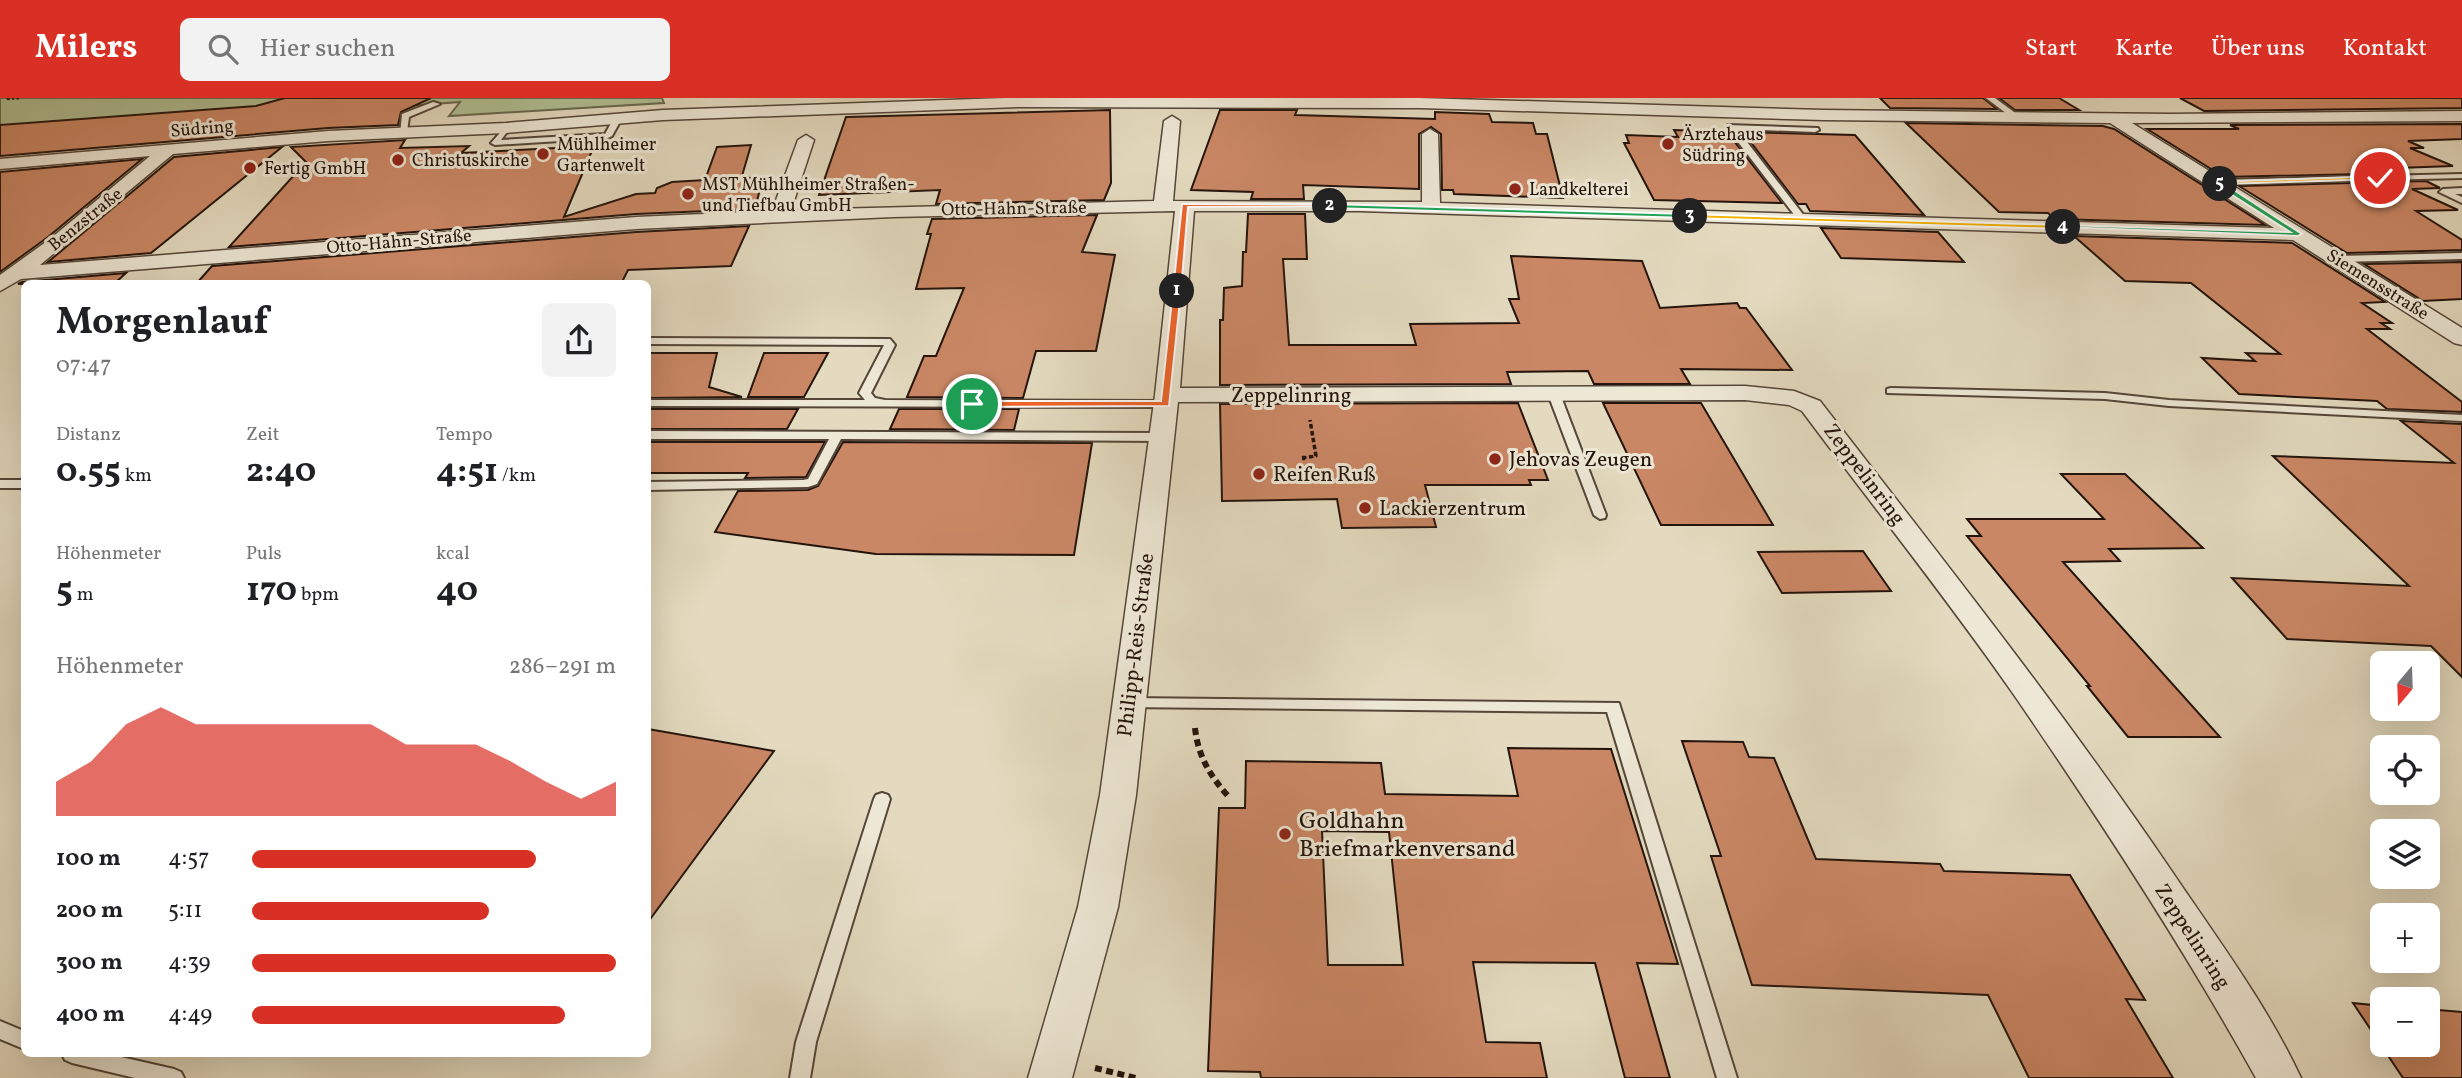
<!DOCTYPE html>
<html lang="de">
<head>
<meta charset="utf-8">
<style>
  :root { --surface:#fff; --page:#f2f2f2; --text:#202124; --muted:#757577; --accent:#d93025 }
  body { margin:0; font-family:Vollkorn,serif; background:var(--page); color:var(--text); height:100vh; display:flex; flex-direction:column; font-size:26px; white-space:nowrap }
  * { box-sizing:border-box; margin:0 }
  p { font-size:23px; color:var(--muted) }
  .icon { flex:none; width:38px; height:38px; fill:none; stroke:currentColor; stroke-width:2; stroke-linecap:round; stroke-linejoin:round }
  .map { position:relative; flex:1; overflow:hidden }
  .panel { position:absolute; left:21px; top:182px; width:630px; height:777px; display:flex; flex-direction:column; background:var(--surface); border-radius:10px; box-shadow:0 7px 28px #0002 }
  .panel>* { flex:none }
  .needle { width:46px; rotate:199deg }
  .fabs { position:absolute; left:2370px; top:553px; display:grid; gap:14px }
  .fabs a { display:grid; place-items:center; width:70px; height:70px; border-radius:10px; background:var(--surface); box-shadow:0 7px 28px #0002; font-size:35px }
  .pin { position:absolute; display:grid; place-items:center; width:60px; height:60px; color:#fff; margin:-30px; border:4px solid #fff; border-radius:50%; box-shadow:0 2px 7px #0007 }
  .km { position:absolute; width:35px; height:35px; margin:-18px; border-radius:50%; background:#222; color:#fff; font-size:19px; line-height:35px; text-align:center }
  .round { display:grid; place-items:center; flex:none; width:74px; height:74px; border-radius:10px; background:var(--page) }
  .overview { display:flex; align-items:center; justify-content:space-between; height:119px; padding:0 35px }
  h1 { font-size:38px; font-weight:700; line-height:52px }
  .figures { display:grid; grid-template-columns:repeat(3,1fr); gap:10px; height:119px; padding:7px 35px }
  .figures div { display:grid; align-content:center }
  .figures b { font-size:35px; font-weight:700 }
  .figures small { font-size:19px; font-weight:400 }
  .figures p { font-size:19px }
  .chart { height:196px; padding:14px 35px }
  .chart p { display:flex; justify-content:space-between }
  .chart svg { width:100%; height:126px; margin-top:7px; fill:var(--accent); opacity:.7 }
  ul { padding:0 35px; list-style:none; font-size:23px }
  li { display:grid; grid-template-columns:112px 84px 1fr; align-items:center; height:52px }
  li i { height:18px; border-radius:9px; background:var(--accent) }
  header { display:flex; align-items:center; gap:42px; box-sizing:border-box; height:98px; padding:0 35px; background:var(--accent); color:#fff }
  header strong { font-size:33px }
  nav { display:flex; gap:38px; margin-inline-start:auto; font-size:24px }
  .search { width:490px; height:63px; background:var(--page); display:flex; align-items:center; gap:18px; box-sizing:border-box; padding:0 24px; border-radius:10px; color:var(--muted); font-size:26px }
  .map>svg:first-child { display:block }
  .green { fill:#b0c095; stroke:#6a6a50; stroke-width:2 }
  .building { fill:#ca8765; stroke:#24140c; stroke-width:2; fill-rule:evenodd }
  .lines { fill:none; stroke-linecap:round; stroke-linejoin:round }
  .service-casing { stroke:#544639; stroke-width:4 }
  .minor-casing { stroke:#544639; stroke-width:3 }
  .path-far3 { stroke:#24140c; stroke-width:2.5; stroke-dasharray:2.5 2; stroke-linecap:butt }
  .path-far2 { stroke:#24140c; stroke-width:3.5; stroke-dasharray:4.5 2.5; stroke-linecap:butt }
  .path-far1 { stroke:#24140c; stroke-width:4.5; stroke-dasharray:5 3.5; stroke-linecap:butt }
  .path { stroke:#24140c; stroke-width:6; stroke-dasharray:7 4.5; stroke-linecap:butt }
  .service { fill:#ede7d5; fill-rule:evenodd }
  .minor { fill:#ede7d5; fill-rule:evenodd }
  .split-1 { fill:#f0652b; stroke:#fff; stroke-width:2 }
  .split-2 { fill:#f0652b; stroke:#fff; stroke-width:2 }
  .split-3 { fill:#22a559; stroke:#fff; stroke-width:2 }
  .split-4 { fill:#f5b400; stroke:#fff; stroke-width:2 }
  .split-5 { fill:#22a559; stroke:#fff; stroke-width:2 }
  .split-6 { fill:#f5b400; stroke:#fff; stroke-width:2 }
  .poi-dot { fill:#8f2418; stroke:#ede7d5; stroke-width:2.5 }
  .labels { text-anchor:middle; stroke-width:6; stroke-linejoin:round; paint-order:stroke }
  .far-street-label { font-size:18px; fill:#24140c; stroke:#ede7d5 }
  .far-poi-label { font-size:18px; fill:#24140c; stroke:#ede7d5; text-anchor:start }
  .street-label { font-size:21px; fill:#24140c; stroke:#ede7d5 }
  .poi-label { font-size:21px; fill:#24140c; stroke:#ede7d5; text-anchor:start }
  .near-poi-label { font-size:24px; fill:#24140c; stroke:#ede7d5; text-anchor:start }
</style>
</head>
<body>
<header>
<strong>Milers</strong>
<div class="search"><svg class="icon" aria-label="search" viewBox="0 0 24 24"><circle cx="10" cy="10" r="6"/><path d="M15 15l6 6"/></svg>Hier suchen</div>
<nav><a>Start</a><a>Karte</a><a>Über uns</a><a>Kontakt</a></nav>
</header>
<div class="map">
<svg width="2462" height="980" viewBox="0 0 2462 980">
  <rect width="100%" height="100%" fill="#e3dabf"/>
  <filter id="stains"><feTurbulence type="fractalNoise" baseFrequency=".00286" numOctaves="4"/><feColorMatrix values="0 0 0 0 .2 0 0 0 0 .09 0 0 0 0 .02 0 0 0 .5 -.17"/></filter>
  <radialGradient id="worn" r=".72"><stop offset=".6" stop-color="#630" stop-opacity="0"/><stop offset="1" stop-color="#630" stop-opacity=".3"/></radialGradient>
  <!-- green -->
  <polygon class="green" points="0,0 662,0 664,5 449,18 460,4 0,40"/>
  <!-- building -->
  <g class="building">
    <polygon points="285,0 431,0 401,14 398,27 328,30 0,58 0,27 256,8"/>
    <polygon points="1880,0 1983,0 1997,11 1890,10"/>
    <polygon points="1999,0 2059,0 2079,12 2015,12"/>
    <polygon points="2180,0 2462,0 2462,10 2204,13"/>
    <polygon points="1110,12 1111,85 1104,102 936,106 940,92 819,97 846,19"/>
    <polygon points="1220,12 1297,12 1295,17 1435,21 1435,14 1489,16 1492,24 1533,25 1536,36 1547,36 1563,100 1454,96 1453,92 1442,92 1441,36 1431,29 1419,36 1419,91 1303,87 1304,101 1251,101 1253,94 1191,92"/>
    <polygon points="1906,25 2103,28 2114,31 2265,127 2055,121 2048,115 1999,114"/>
    <polygon points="2462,26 2462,41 2408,43 2424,50 2410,50 2453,68 2397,70 2408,75 2224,79 2147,31 2239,31 2230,27"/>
    <polygon points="1674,32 1727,34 1782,105 1654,102 1624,45 1629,45 1626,37 1678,39"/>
    <polygon points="1743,34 1855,37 1924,117 1810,113 1806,106 1798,106"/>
    <polygon points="405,42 400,50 469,48 461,55 594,48 564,119 636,96 655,95 657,90 672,84 705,82 717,49 751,47 742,78 762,83 755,111 636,116 229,149 306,64 291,49"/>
    <polygon points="282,49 151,155 48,164 174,59"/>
    <polygon points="142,61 48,139 0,174 0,74"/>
    <polygon points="2426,83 2440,90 2412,91 2458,112 2416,113 2462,142 2462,152 2347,155 2239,88"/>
    <polygon points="1248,116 1305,116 1307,161 1283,161 1289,247 1416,247 1410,226 1519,225 1509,201 1519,201 1511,158 1642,163 1660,210 1737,205 1740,210 1746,210 1792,272 1681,271 1690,286 1594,286 1588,273 1507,274 1511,286 1220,287 1220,222 1223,222 1224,190 1242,188 1243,154 1246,154"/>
    <polygon points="1097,117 1082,154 1115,157 1096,253 1036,253 1023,300 907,299 924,258 936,258 964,190 916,191 931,136 927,136 932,121"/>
    <polygon points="749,128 731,168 628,172 621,186 196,186 212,168 636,134"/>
    <polygon points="1821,130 1938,134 1964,164 1841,160"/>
    <polygon points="2074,138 2292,145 2385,204 2362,205 2392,225 2381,225 2390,231 2367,231 2462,304 2462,314 2387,311 2377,303 2239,296 2202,260 2255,263 2246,255 2280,256 2191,185 2125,183"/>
    <polygon points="2462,164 2462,201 2423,203 2364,166"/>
    <polygon points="126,175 114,186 18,186 22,184"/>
    <polygon points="648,255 717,255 709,289 742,299 648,300"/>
    <polygon points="764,255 828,255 804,299 748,299"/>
    <polygon points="1518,305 1548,382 1529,382 1531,387 1425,387 1436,429 1342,430 1337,401 1222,403 1220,306"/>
    <polygon points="1603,305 1701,305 1773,427 1661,427"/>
    <polygon points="648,311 798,311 787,331 648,331"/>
    <polygon points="899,311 1019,311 1014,332 890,331"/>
    <polygon points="2401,323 2462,326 2462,579 2431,548 2287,541 2232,480 2409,488 2273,358 2454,365"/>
    <polygon points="648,344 825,344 806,379 745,380 748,375 648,375"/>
    <polygon points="843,344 1092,345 1074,457 876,456 715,434 738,393 808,392 818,388"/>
    <polygon points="2061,376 2125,376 2203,450 2109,451 2120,463 2063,464 2220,639 2128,639 2087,588 2090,588 1967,438 1981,438 1967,421 2104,421"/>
    <polygon points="1863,453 1891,493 1782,495 1758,454"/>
    <polygon points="648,631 774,653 648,824"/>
    <polygon points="1682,643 1743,644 1749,659 1774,660 1816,761 1940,766 1944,773 2070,777 2145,902 2126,901 2173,980 2029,980 1988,897 1752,887 1711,758 1721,758"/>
    <path d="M1508,650L1611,651L1678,866L1637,865L1670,980H1625L1595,865L1473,864L1486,944L1540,945L1547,980H1261L1260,974L1208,973L1219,710H1245L1246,663L1381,665L1385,696L1518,698ZM1322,733L1389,734L1403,867H1328Z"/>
    <polygon points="2353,905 2382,908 2382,947 2427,947 2427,911 2462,914 2462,980 2403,980"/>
  </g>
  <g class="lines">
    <!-- service casing -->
    <g class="service-casing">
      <g id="service">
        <polygon points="1986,0 1995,0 2022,20 2015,22"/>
        <polygon points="433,4 440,6 409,19 407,34 400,36 402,16"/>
        <polygon points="615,18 622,20 612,38 608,40 495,47 491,45 506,28 510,30 501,42 605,36"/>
        <polygon points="1728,27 1818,30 1819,32 1815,34 1737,31 1805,119 1805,123 1799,123 1728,31"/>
        <polygon points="2462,76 2462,80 2216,86 2212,84 2216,82"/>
        <polygon points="2462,90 2462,96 2455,96 2462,99 2462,105 2439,94 2443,91"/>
        <polygon points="2462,155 2462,161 2338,164 2333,161 2338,158"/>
        <polygon points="648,240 890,241 895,247 871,295 875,300 885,302 1166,303 1172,306 1166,309 648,308 648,302 865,302 859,295 884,247 648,246"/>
        <polygon points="1891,290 2105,295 2169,302 2462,317 2462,323 2169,308 2105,301 1887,295 1887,291"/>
        <polygon points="1554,293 1560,296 1606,417 1605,420 1600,421 1594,417 1548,296"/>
        <polygon points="648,333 1161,335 1167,339 1161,343 841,341 817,386 808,389 648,392 648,384 803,382 808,381 829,341 648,341"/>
        <rect x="0" y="382" width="24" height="8"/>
        <polygon points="1128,600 1619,605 1737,980 1717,980 1607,614 1122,609 1120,605 1122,601"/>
        <polygon points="882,695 888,697 890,701 816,944 810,980 790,980 796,944 874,701 876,697"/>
        <polygon points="0,923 24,933 24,951 0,941"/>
        <polygon points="62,956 108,956 174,971 181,974 184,980 135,980 72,965 65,962"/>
      </g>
    </g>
    <!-- minor casing -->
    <g class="minor-casing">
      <path id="minor" d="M1004,0H1420L1824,12L2170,16L2462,13V23L2132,25L2462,230V247L2454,245L2293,142L1359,113H1194L1180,290L1745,288L1794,293L1820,303C1941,459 2064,614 2175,778C2219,843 2268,909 2301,980H2256C2182,847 2098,719 2012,594C1945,498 1872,407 1802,313L1789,307L1745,302L1178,304L1136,697L1118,809L1072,980H1028L1078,809L1100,697L1155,297L1175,113L893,119L636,131L21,181L0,193V177L50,141L150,58L0,71V61L328,33L506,25L663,12ZM1019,9L1420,10L1824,22L2110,25L2274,130L1440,105L1438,36L1430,31L1422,36V104L1173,103L1180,23L1172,18L1164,23L1154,103L791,112L814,42L806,37L798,42L772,113L636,119L40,167L173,56L328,43L506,35L663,22Z"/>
    </g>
    <!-- path-far3 -->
    <polyline class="path-far3" points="9,0 6,1 21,0"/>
    <!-- path-far2 -->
    <polyline class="path-far2" points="1302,360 1316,358 1310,322"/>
    <!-- path-far1 -->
    <polyline class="path-far1" points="1302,360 1305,360"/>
    <!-- path -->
    <g class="path">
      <path d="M1195,630C1198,658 1210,678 1229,699"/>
      <polyline points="1095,970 1136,980"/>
    </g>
    <!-- service -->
    <use href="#service" class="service"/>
    <!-- minor -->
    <use href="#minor" class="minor"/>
  </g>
  <!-- split-1 -->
  <polygon class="split-1" points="1177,190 1181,193 1169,308 972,309 967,306 972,303 1161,303 1173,193"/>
  <!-- split-2 -->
  <polygon class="split-2" points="1182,106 1330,106 1333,108 1188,109 1181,193 1177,195 1173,193"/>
  <!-- split-3 -->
  <polygon class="split-3" points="1330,106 1690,116 1694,118 1690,120 1328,110"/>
  <!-- split-4 -->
  <polygon class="split-4" points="1687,116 2063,127 2066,129 2063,131 1690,120"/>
  <!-- split-5 -->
  <polygon class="split-5" points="2218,85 2223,85 2302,136 2298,138 2059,129 2063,127 2290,134 2218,88"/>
  <!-- split-6 -->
  <polygon class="split-6" points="2380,78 2382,81 2223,86 2220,88 2213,84"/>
  <!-- markers -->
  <g class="poi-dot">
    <circle cx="1668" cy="46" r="7"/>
    <circle cx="543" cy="56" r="7"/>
    <circle cx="398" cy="62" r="7"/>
    <circle cx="250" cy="70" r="7"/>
    <circle cx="1515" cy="91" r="7"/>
    <circle cx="688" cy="96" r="7"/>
    <circle cx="1495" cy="361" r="7"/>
    <circle cx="1259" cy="376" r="7"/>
    <circle cx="1365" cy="410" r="7"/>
    <circle cx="1285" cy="736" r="7"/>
  </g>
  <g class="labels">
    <!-- far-street labels -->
    <g class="far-street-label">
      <text transform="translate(202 30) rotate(-5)" y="6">Südring</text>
      <text transform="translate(1014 110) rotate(-1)" y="6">Otto-Hahn-Straße</text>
      <text transform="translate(85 121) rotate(-39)" y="6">Benzstraße</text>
      <text transform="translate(399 143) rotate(-5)" y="6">Otto-Hahn-Straße</text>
      <text transform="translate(2378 186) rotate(32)" y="6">Siemensstraße</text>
    </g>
    <!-- far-poi labels -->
    <g class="far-poi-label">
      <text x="1682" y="42">Ärztehaus<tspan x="1682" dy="21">Südring</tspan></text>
      <text x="557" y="52">Mühlheimer<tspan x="557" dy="21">Gartenwelt</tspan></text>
      <text x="412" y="68">Christuskirche</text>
      <text x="264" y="76">Fertig GmbH</text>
      <text x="702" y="92">MST Mühlheimer Straßen-<tspan x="702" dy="21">und Tiefbau GmbH</tspan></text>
      <text x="1529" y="97">Landkelterei</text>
    </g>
    <!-- street labels -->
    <g class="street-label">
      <text x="1291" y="304">Zeppelinring</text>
      <text transform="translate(1865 376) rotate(53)" y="7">Zeppelinring</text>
      <text transform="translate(1135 547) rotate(-83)" y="7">Philipp-Reis-Straße</text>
      <text transform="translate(2193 838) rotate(57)" y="7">Zeppelinring</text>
    </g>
    <!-- poi labels -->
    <g class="poi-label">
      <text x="1509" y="368">Jehovas Zeugen</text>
      <text x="1273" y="383">Reifen Ruß</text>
      <text x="1379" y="417">Lackierzentrum</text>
    </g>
    <!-- near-poi labels -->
    <g class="near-poi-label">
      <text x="1299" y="730">Goldhahn<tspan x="1299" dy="28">Briefmarkenversand</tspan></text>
    </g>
  </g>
  <rect width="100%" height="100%" filter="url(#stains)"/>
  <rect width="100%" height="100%" fill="url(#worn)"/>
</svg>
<div class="fabs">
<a><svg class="needle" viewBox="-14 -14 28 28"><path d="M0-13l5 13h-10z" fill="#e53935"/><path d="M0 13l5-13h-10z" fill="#757577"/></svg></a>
<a><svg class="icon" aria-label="locate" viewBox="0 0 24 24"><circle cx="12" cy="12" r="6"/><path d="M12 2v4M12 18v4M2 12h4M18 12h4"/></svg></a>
<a><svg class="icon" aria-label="layers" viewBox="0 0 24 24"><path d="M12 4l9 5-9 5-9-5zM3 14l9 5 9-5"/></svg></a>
<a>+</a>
<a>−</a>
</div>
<div class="pin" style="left:972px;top:306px;background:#1e9e55"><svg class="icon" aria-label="arrive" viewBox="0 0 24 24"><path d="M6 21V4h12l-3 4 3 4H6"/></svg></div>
<div class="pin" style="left:2380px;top:80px;background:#d93025"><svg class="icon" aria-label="check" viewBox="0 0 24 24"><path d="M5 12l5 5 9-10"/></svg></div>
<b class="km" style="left:1177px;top:193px">1</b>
<b class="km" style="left:1330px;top:108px">2</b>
<b class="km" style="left:1690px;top:118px">3</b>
<b class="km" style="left:2063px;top:129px">4</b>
<b class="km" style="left:2220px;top:86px">5</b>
<section class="panel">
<div class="overview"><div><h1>Morgenlauf</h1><p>07:47</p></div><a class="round"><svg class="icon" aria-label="share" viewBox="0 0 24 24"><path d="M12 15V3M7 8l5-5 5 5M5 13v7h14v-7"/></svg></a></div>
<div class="figures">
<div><p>Distanz</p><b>0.55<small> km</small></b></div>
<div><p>Zeit</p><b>2:40</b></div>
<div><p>Tempo</p><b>4:51<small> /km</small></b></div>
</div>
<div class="figures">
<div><p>Höhenmeter</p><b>5<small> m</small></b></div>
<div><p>Puls</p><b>170<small> bpm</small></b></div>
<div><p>kcal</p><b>40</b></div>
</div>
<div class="chart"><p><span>Höhenmeter</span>286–291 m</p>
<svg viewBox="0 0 160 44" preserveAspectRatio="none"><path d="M0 44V32L10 25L20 12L30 6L40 12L50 12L60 12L70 12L80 12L90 12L100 19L110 19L120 19L130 25L140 32L150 38L160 32V44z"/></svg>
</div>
<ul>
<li><b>100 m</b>4:57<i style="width:78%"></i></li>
<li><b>200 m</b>5:11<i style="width:65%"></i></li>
<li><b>300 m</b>4:39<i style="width:100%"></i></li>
<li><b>400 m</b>4:49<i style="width:86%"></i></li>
</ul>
</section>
</div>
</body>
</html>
